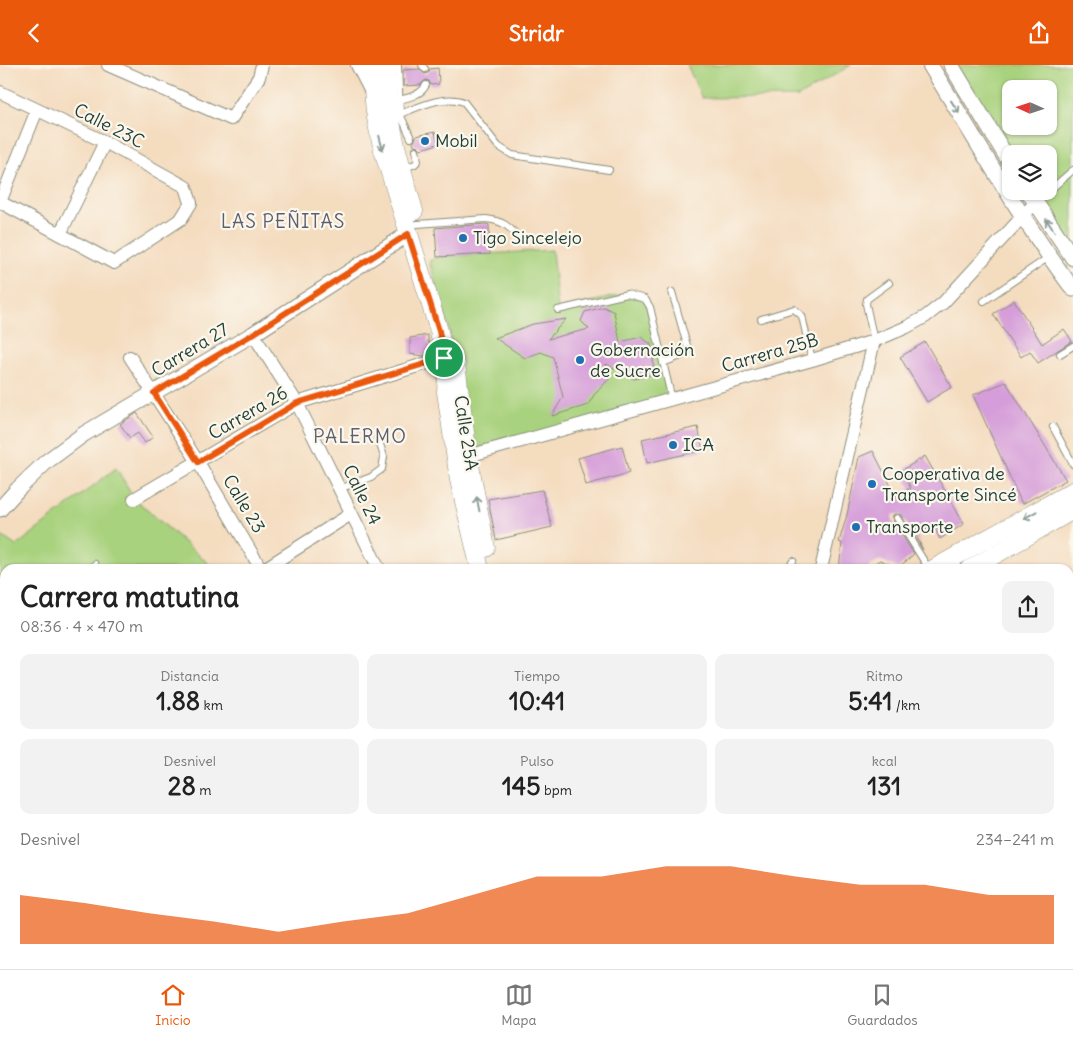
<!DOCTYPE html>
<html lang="es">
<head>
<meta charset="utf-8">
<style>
  :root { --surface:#fff; --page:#f2f2f2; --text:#222; --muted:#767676; --line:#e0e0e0; --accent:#ea580c }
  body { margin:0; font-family:Delius,sans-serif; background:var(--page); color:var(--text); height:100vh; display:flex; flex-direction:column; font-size:19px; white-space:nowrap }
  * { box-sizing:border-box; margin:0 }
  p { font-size:16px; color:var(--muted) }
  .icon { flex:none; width:28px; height:28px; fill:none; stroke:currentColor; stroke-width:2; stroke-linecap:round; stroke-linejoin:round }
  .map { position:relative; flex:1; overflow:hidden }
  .panel { position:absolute; left:0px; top:499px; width:1074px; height:406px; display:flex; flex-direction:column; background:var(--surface); border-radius:15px 15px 0 0; box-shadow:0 1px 4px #0004 }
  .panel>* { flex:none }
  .needle { width:32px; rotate:273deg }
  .buttons { position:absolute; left:1002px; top:15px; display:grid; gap:10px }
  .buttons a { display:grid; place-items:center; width:55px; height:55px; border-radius:10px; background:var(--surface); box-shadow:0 1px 4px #0004; font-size:25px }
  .pin { position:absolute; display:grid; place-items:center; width:42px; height:42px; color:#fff; margin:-21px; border:2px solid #fff; border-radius:50%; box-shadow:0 1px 5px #0007 }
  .round { display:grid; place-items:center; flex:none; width:52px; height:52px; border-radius:10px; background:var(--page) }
  .summary { display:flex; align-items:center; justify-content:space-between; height:85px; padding:0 20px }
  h1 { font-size:28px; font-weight:700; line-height:38px }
  .figures { display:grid; grid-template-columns:repeat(3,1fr); gap:8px; height:85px; padding:5px 20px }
  .figures div { display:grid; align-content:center; border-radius:10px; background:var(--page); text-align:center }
  .figures b { font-size:25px; font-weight:700 }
  .figures small { font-size:14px; font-weight:400 }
  .figures p { font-size:14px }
  .chart { height:140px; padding:10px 20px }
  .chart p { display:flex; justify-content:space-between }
  .chart svg { width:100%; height:90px; margin-top:5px; fill:var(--accent); opacity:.7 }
  header { display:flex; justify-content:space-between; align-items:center; height:65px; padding:0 20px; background:var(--accent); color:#fff; font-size:22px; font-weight:700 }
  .menu { display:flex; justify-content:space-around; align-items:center; height:70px; border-top:1px solid var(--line); background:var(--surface); font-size:14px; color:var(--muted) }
  .menu a { display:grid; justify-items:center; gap:2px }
  .menu .current { color:var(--accent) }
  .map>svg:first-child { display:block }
  .green { fill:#a9d27e; stroke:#648859; fill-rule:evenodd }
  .building { fill:#d59dd9 }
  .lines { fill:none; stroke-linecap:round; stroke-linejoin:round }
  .service-casing { stroke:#8a8c7a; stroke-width:8 }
  .minor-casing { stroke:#8a8c7a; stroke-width:14 }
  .tertiary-casing { stroke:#8a8c7a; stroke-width:17 }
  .secondary-casing { stroke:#8a8c7a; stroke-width:19 }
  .service { stroke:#fff; stroke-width:6 }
  .minor { stroke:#fff; stroke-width:12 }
  .tertiary { stroke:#fff; stroke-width:15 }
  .secondary { stroke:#fff; stroke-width:18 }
  .oneway { stroke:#8f9e9a }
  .route-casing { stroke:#fff; stroke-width:10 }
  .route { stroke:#ea580c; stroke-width:6 }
  .poi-dot { fill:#1f6fb2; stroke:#fbf7ec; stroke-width:2 }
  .labels { text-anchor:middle; stroke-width:4.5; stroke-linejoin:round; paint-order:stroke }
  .street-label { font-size:18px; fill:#1f3d34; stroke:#fbf7ec }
  .poi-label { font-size:18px; fill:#1f3d34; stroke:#fbf7ec; text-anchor:start }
  .neighbourhood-label { font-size:19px; letter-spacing:1px; fill:#5f5f6e; stroke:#fbf7ec }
</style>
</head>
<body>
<header><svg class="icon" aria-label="back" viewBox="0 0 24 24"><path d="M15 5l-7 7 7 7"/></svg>Stridr<svg class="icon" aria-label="share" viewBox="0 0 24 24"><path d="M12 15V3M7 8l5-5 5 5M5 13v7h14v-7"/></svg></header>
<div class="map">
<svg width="1073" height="904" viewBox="0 0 1073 904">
  <rect width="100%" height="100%" fill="#fbf7ec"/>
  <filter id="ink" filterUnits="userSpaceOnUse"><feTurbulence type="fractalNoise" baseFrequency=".02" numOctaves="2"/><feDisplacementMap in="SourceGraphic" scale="10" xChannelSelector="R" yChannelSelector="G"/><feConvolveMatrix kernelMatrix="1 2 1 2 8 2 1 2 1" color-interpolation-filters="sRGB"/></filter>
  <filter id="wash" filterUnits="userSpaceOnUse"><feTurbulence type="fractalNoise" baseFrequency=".0096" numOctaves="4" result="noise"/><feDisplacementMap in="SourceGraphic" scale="20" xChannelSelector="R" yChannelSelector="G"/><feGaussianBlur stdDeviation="1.12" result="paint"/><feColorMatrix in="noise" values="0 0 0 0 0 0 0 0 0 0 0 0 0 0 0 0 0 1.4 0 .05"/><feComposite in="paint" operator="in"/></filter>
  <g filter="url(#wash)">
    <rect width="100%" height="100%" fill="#f4dcbf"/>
    <!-- green -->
    <g class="green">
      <polygon points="687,0 851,0 798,32 702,33"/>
      <path d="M951,0H1073V177L1065,182L1028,126H1049V89H1011ZM1011,24H1049V61H1011Z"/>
      <polygon points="552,185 558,245 616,231 645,234 672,335 468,391 449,263 429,196 437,192"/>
      <polygon points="116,403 135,434 209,499 212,504 5,504 5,532 0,527 0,470 16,481"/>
    </g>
    <g id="blocks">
      <!-- building -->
      <g class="building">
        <polygon points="438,3 439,19 431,20 429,16 426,15 420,20 404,21 403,5 419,4 425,9 428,8 430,4"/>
        <polygon points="435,67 438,79 421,84 418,81 414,80 413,78 415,75 416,71"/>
        <polygon points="486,159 489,160 490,189 437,192 435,163"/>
        <polygon points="1014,235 1042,279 1064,264 1072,276 1038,298 1030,286 1021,292 993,249"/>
        <polygon points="604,242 614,247 620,277 641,272 651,279 653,290 654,309 634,314 606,299 609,314 594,330 588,340 552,351 563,332 553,292 541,287 525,293 495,273 533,259 566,254 548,274 589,264 581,256 585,247"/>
        <polygon points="428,270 428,277 430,278 432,287 427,287 424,291 410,289 410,273"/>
        <polygon points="925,277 952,322 927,337 900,292"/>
        <polygon points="1006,317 1066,415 1022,439 973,330"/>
        <polygon points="137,348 153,372 145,378 138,368 130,373 120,359"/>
        <polygon points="698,362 703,385 647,398 642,374"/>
        <polygon points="622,381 629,408 586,420 578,393"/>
        <polygon points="873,386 896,431 911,423 901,406 925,391 964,459 940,474 933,461 916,470 923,485 901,450 895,449 892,451 893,456 914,489 898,503 880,495 866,504 839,504 842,478 839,477 847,450 859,392"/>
        <polygon points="542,425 552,462 496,475 488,434"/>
      </g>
    </g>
  </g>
  <g filter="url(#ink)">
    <use href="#blocks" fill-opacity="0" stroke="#8a8c7a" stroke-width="1"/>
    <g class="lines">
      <!-- service casing -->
      <g class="service-casing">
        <g id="service">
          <polyline points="398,0 400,49 411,73"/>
          <polyline points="422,0 425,4"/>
          <path d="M395,36C406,33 421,31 426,20"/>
          <path d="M392,52C413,45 443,28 464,37L498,81L512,90L609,105"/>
          <polyline points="403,104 415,99 418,96 416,85"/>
          <polyline points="1049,126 1073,105"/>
          <path d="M417,159L486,154C504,156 508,161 521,174"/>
          <polyline points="984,236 1049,192"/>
          <polyline points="558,245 627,229 645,234 650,242 672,335"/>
          <polyline points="761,254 794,244 802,251 812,295"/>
          <polyline points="874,276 866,239 867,234 889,218"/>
          <polyline points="1060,289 1073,281"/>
          <polyline points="663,298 686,289 688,284 672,227"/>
          <polyline points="1053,362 1073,399"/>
          <polyline points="339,424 371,412 382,404 384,392 378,373"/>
          <polyline points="897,453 929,504"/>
          <polyline points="90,504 95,499"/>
          <polyline points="787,504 793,496"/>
          <polyline points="0,603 5,598"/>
          <polyline points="0,894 7,904"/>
        </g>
      </g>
      <!-- minor casing -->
      <g class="minor-casing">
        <g id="minor">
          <polyline points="108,0 231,54 259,12 262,0"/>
          <polyline points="357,0 372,29"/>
          <polyline points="0,27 105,77 186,122 191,138 181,154 114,198 0,137 37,45"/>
          <polyline points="60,169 105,77"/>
          <polyline points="253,269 297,338 379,504"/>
          <polyline points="130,292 198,397 261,504"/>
          <polyline points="468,391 812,295 874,276 907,262 925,252 943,238 1035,138"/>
          <polyline points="134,434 297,338 444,293"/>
          <polyline points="264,504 351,449"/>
          <polyline points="821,504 874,276"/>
          <polyline points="0,527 5,531"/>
          <polyline points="0,642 5,647"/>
          <polyline points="1069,702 1073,703"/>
          <polyline points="1069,723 1073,718"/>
          <polyline points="0,731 5,726"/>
          <polyline points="0,762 5,768"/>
          <polyline points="1069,836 1073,831"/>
          <polyline points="128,900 132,904"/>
          <polyline points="593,900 596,904"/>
          <polyline points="71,904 74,900"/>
          <polyline points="978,904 985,900"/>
        </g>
      </g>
      <!-- tertiary casing -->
      <g class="tertiary-casing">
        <g id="tertiary">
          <path d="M930,0C976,75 1020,153 1073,224"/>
          <polyline points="951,0 1011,99"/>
          <polyline points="1028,126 1073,193"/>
          <polyline points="0,444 18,424 46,397 84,369 253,269 408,169"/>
        </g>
      </g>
      <!-- secondary casing -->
      <g class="secondary-casing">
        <g id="secondary">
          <path d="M373,0C372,32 375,54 383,85L439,266L447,312L446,327L459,415L480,504"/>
          <path d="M387,0C385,52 400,97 414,146"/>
          <polyline points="456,299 468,391 486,483"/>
          <polyline points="933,504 1073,426"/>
          <polyline points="970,504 1073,445"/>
          <polyline points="322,904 327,900"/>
          <polyline points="346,904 350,900"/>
        </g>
      </g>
      <!-- service -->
      <use href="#service" class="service"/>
      <!-- minor -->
      <use href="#minor" class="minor"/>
      <!-- tertiary -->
      <use href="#tertiary" class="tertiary"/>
      <!-- secondary -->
      <use href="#secondary" class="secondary"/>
    </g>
    <!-- one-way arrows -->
    <defs><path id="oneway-shaft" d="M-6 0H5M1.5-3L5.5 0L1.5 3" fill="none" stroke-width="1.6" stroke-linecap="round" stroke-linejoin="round" transform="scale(1.25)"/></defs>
    <g class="oneway">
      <use href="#oneway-shaft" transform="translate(955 42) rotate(58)"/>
      <use href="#oneway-shaft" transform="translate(381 78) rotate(76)"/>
      <use href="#oneway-shaft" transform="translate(1050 160) rotate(-124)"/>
      <use href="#oneway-shaft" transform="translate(478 439) rotate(-101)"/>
      <use href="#oneway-shaft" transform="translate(1030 450) rotate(151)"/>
    </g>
  </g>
  <g class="lines" filter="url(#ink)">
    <!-- route casing -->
    <g class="route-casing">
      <polygon id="route" points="408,169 439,266 444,293 297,338 198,397 154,328 253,269"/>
    </g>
    <!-- route -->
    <use href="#route" class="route"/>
  </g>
  <!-- markers -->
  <g class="poi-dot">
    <circle cx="425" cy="76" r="5"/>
    <circle cx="463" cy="173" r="5"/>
    <circle cx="580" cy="295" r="5"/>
    <circle cx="673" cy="380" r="5"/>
    <circle cx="872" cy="419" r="5"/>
    <circle cx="856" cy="462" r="5"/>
  </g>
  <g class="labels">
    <!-- street labels -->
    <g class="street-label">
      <text transform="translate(109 61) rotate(27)" y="6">Calle 23C</text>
      <text transform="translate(190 285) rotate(-31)" y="6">Carrera 27</text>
      <text transform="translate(770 288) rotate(-16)" y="6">Carrera 25B</text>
      <text transform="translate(248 348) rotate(-30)" y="6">Carrera 26</text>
      <text transform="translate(466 368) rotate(81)" y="6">Calle 25A</text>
      <text transform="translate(362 430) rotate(64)" y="6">Calle 24</text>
      <text transform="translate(244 439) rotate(59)" y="6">Calle 23</text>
    </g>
    <!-- poi labels -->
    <g class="poi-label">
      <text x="435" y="82">Mobil</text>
      <text x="473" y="179">Tigo Sincelejo</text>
      <text x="590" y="291">Gobernación<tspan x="590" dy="21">de Sucre</tspan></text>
      <text x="683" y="386">ICA</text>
      <text x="882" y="415">Cooperativa de<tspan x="882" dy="21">Transporte Sincé</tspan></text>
      <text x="866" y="468">Transporte</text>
    </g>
    <!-- neighbourhood labels -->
    <g class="neighbourhood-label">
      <text x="283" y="163">LAS PEÑITAS</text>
      <text x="360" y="378">PALERMO</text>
    </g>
  </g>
</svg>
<div class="buttons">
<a><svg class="needle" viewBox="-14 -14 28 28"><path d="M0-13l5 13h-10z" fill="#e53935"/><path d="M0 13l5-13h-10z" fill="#767676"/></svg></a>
<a><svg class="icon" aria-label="layers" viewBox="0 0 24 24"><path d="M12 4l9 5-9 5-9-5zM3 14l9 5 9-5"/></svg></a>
</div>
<div class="pin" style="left:444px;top:293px;background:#1e9e55"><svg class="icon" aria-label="arrive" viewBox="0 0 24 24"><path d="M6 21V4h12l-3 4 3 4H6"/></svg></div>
<section class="panel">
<div class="summary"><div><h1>Carrera matutina</h1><p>08:36 · 4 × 470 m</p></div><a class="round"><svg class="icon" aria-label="share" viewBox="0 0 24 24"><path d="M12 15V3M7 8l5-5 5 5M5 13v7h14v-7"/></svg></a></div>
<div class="figures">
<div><p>Distancia</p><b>1.88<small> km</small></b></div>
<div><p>Tiempo</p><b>10:41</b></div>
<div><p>Ritmo</p><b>5:41<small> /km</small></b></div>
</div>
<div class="figures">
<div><p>Desnivel</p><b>28<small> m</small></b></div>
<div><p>Pulso</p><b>145<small> bpm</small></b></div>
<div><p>kcal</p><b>131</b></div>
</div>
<div class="chart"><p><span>Desnivel</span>234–241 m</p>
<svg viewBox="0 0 160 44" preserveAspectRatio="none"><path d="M0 44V20L10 24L20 29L30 33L40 38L50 33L60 29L70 20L80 11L90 11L100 6L110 6L120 11L130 15L140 15L150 20L160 20V44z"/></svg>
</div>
</section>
</div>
<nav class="menu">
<a class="current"><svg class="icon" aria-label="home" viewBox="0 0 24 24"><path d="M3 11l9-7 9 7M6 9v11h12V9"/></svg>Inicio</a>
<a><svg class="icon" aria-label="map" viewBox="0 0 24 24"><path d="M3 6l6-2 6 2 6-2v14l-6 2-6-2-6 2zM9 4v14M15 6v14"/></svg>Mapa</a>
<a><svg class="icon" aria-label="saved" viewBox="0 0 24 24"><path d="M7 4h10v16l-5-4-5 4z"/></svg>Guardados</a>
</nav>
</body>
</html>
